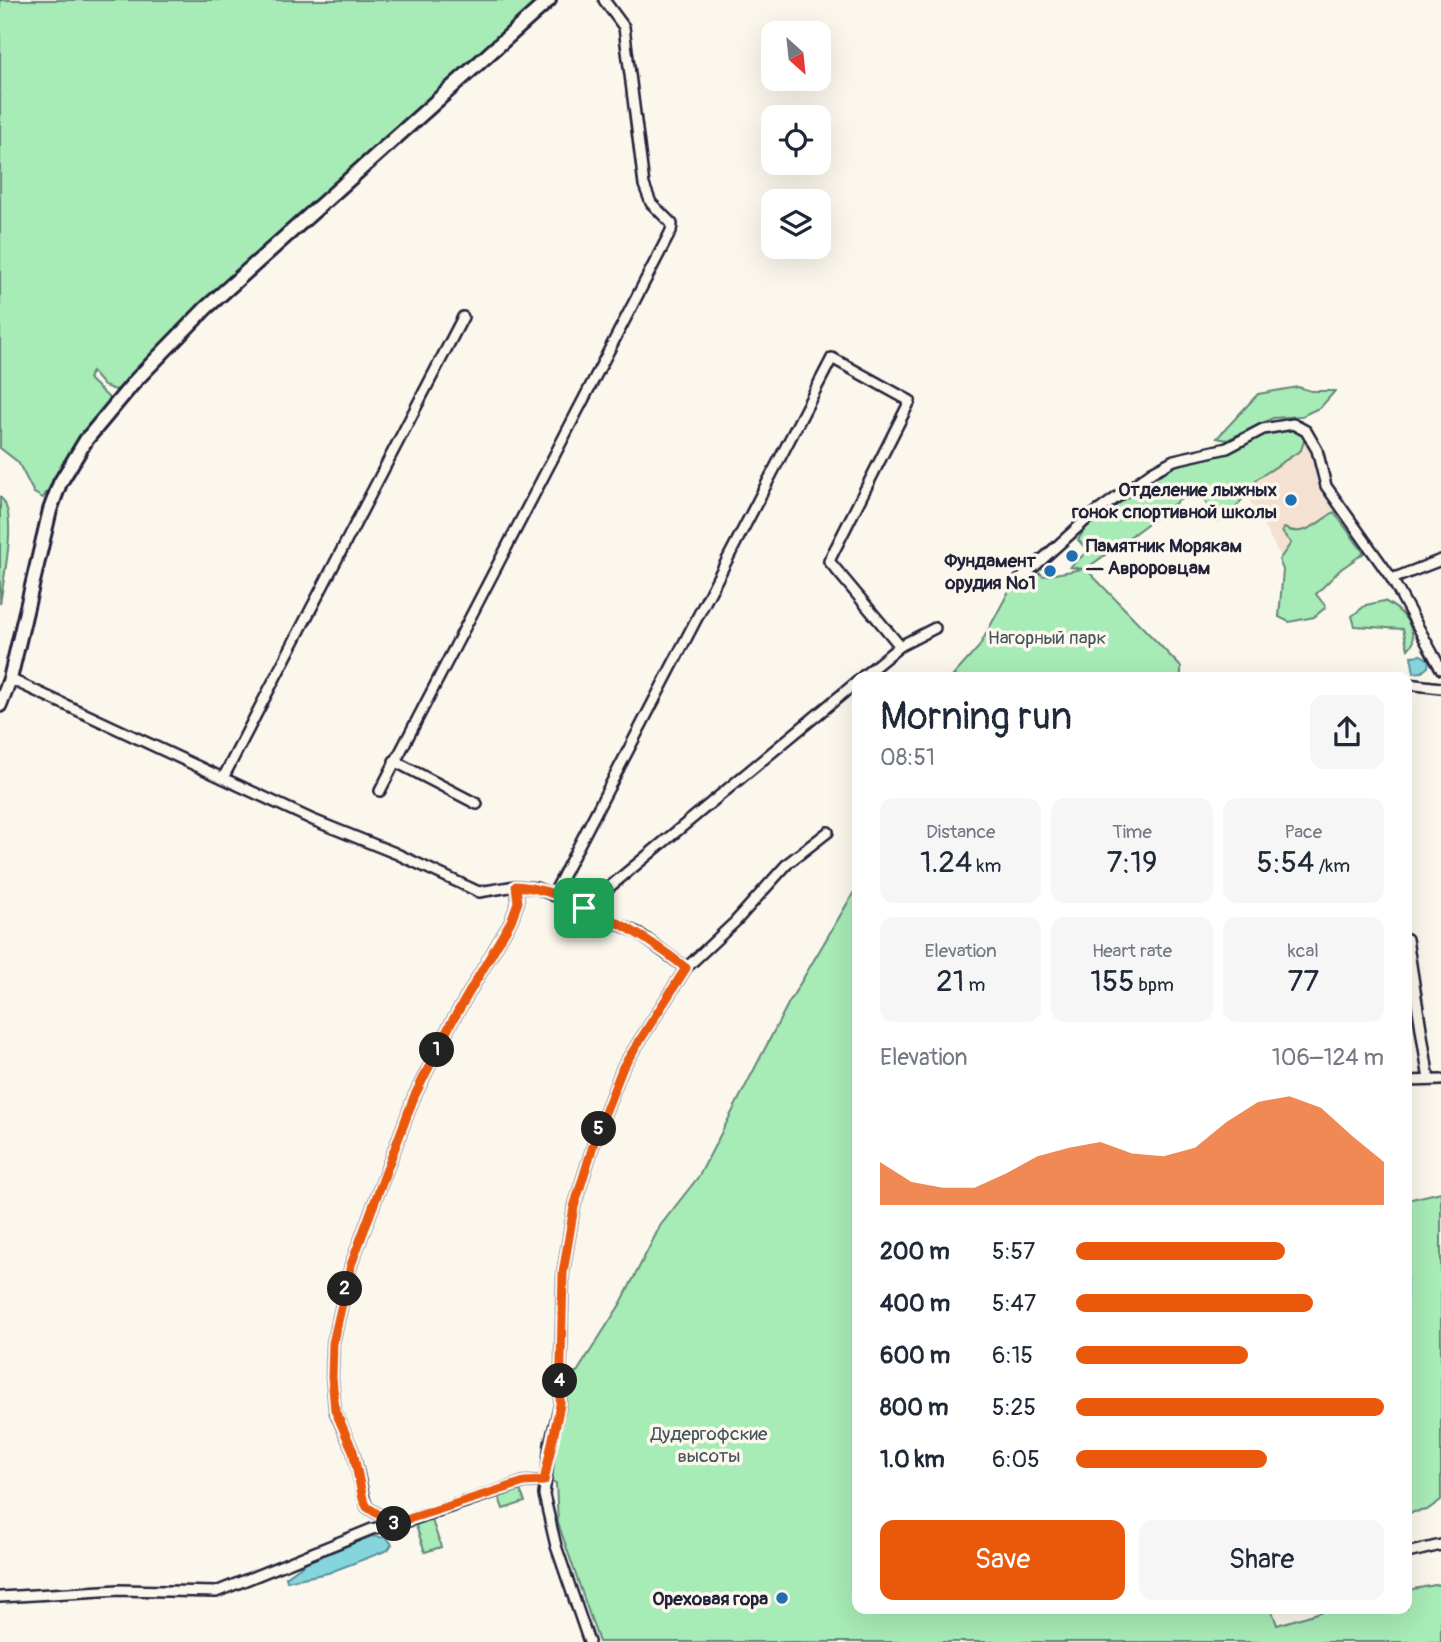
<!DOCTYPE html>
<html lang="en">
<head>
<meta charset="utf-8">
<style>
  :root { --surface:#fff; --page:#f6f6f7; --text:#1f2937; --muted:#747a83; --accent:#ea580c }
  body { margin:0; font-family:Pangolin,sans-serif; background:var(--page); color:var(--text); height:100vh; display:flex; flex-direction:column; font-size:26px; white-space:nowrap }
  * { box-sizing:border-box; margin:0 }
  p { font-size:23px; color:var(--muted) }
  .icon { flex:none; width:38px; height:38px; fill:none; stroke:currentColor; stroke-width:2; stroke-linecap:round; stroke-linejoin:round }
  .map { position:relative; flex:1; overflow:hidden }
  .side { position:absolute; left:852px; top:672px; width:560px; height:942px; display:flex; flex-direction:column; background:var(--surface); border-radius:14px; box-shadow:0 7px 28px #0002 }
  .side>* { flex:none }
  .needle { width:46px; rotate:153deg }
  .controls { position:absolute; left:761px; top:21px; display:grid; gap:14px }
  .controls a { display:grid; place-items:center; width:70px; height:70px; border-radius:14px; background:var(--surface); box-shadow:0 7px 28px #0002; font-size:35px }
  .pin { position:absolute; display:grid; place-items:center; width:60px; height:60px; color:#fff; margin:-30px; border-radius:14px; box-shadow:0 4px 10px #0006 }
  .km { position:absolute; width:35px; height:35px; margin:-18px; border-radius:50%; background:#222; color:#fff; font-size:19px; line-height:35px; text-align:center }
  .round { display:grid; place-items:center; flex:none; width:74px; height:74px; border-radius:14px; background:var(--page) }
  .overview { display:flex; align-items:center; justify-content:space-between; height:119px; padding:0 28px }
  h1 { font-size:38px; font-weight:600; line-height:52px }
  .metrics { display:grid; grid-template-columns:repeat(3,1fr); gap:10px; height:119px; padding:7px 28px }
  .metrics div { display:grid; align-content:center; border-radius:14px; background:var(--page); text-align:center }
  .metrics b { font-size:30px; font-weight:600 }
  .metrics small { font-size:19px; font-weight:400 }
  .metrics p { font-size:19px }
  .chart { height:196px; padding:14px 28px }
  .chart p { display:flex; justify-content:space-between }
  .chart svg { width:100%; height:126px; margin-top:7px; fill:var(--accent); opacity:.7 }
  .button { display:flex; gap:14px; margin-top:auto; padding:14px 28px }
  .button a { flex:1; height:80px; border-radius:14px; background:var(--accent); color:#fff; font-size:28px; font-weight:600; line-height:80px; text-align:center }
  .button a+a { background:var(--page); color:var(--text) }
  ul { padding:0 28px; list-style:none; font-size:23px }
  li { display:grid; grid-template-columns:112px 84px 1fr; align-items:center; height:52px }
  li i { height:18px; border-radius:9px; background:var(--accent) }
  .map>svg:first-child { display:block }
  .built { fill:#f4e1d2 }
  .green { fill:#a7ebb6; stroke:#648678; stroke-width:2 }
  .water { fill:#85d6dc; stroke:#5d8e9c; stroke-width:2 }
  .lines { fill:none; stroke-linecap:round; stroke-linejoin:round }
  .street-casing { stroke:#22223b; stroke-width:14 }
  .secondary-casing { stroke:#22223b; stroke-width:18 }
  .street { stroke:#fbf7ec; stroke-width:9 }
  .secondary { stroke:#fbf7ec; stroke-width:12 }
  .route-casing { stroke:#fff; stroke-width:14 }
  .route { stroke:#ea580c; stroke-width:9 }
  .poi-dot { fill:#1f6fb2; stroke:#fbf7ec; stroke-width:2.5 }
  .labels { text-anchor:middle; stroke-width:7; stroke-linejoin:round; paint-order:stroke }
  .poi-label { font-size:19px; font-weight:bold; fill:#22223b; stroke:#fbf7ec; text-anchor:end }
  .park-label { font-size:19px; fill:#43545a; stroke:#fbf7ec }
</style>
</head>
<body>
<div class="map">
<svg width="1441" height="1642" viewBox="0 0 1441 1642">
  <rect width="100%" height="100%" fill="#fbf7ec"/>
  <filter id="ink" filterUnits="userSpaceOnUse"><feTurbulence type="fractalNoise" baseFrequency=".0143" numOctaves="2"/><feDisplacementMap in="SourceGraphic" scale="14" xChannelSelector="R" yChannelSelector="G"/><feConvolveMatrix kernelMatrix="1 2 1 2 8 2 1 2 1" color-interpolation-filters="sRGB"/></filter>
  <g filter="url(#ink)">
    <!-- built -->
    <polygon class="built" points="1291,426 1306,438 1319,480 1353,531 1289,572 1224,454 1270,429"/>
    <!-- green -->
    <g class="green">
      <polygon points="0,0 540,0 123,387 115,390 104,386 92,372 88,378 109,398 107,407 75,446 43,498 34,493 18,462 0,448"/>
      <polygon points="1298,387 1311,391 1335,391 1321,407 1302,416 1273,418 1227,440 1217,438 1258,394"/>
      <polygon points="1296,430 1305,438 1301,450 1257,479 1235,509 1218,521 1196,488 1086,569 1181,667 1181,677 952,677 979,647 1015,580 1036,577 1040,573 1043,576 1083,569 1070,567 1088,551 1078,540 1092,517 1174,461 1226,453 1267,432"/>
      <path d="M0,497C19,511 3,581 0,604Z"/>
      <path d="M1334,512L1364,553L1341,569L1316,594L1326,607L1314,617L1289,622L1279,617L1283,570L1279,560L1291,543L1282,532L1284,528C1304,538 1317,523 1334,512Z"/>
      <path d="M1384,601C1401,609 1414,624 1413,643L1408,649L1403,629L1355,626L1352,616L1366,605Z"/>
      <polygon points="857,887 858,1608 1271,1608 1277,1625 1334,1608 1407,1608 1407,1590 1441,1584 1441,1642 599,1642 558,1523 556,1483 550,1482 567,1372 577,1372 621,1303 660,1226 699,1176 788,1004"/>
      <polygon points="1441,1192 1441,1500 1427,1510 1407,1513 1407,1200"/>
      <polygon points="520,1490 525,1502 503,1509 499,1497"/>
      <polygon points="431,1517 441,1547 425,1552 415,1523"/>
    </g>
    <!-- water -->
    <g class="water">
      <polygon points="1421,655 1429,660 1428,667 1422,672 1414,673 1411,656"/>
      <polygon points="372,1536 387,1538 392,1544 388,1550 328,1573 287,1581 286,1577 307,1562"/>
    </g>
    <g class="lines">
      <!-- street casing -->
      <g class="street-casing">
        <g id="street">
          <polyline points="1392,579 1441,560"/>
          <polyline points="1015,584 1087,519 1152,472 1174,460 1227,448 1263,429 1293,424 1306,431 1317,450 1326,486 1392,579 1441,669"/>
          <polyline points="900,646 935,628"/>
          <polyline points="10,679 313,820 395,853 479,892 516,886 536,888 584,908 638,933 686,968"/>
          <polyline points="1407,684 1441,688"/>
          <polyline points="394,761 477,804"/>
          <polyline points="223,778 463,317"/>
          <polyline points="380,791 671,231 672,224 651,203 644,185 624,27 604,0"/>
          <polyline points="553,895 832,358 910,401 829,561 900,646 862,677"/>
          <polyline points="584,908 858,681"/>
          <polyline points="1407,939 1429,1080"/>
          <polyline points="1407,1081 1441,1080"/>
          <polyline points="393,1524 367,1507 364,1499 353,1451 335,1411 332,1377 333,1343 351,1265 414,1097 450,1025 511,921 518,902 516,886"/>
          <polyline points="1407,1553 1441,1545"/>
          <polyline points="0,1597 119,1590 216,1592 372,1529 408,1521 524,1482 544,1481"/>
          <polyline points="589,1642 556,1546 544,1495 550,1444 560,1405 563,1273 574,1207 597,1133 623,1067 686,968 735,922 788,863 828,832"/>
        </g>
      </g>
      <!-- secondary casing -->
      <g class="secondary-casing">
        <polyline id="secondary" points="0,705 10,679 50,510 60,483 86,440 136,380 206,308 549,0"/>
      </g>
      <!-- street -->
      <use href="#street" class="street"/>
      <!-- secondary -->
      <use href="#secondary" class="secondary"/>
    </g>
  </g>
  <g class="lines" filter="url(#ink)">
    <!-- route casing -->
    <g class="route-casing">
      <path id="route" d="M516,886C570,890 645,935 686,968L623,1067L597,1133L574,1207L563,1273L560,1405L544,1481L524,1482L393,1524L367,1507L363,1499L353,1451L335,1410L332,1377L333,1343L351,1265L414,1097L450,1025L511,921L518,902Z"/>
    </g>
    <!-- route -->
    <use href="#route" class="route"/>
  </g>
  <!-- markers -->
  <g class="poi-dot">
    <circle cx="1291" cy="500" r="7"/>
    <circle cx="1072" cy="556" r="7"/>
    <circle cx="1050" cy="571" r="7"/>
    <circle cx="782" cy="1598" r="7"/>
  </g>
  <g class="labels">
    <!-- poi labels -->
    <g class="poi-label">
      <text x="1277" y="496">Отделение лыжных<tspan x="1277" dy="22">гонок спортивной школы</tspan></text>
      <text x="1086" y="552" text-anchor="start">Памятник Морякам<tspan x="1086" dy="22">— Авроровцам</tspan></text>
      <text x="1036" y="567">Фундамент<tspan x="1036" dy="22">орудия №1</tspan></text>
      <text x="768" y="1605">Ореховая гора</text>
    </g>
    <!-- park labels -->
    <g class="park-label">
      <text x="1047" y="644">Нагорный парк</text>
      <text x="709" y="1440">Дудергофские<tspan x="709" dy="22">высоты</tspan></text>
    </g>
  </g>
</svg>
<div class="controls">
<a><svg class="needle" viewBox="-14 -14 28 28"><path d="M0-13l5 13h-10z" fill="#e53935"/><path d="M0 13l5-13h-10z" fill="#747a83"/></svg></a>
<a><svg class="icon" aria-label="locate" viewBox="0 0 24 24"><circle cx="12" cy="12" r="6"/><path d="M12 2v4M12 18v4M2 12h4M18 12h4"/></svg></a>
<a><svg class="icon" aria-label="layers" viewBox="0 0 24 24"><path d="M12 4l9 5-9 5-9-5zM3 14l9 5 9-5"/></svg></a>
</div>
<div class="pin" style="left:584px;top:908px;background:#1e9e55"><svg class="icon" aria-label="arrive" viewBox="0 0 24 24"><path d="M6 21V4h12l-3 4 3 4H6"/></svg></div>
<b class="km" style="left:437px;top:1050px">1</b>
<b class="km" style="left:345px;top:1289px">2</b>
<b class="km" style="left:394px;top:1524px">3</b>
<b class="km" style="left:560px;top:1381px">4</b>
<b class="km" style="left:599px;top:1129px">5</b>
<section class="side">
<div class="overview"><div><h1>Morning run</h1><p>08:51</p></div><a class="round"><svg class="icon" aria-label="share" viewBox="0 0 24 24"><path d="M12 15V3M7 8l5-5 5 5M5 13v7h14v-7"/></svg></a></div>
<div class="metrics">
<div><p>Distance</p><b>1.24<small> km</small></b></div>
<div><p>Time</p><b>7:19</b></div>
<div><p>Pace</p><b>5:54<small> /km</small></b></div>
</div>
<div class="metrics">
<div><p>Elevation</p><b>21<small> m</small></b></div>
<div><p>Heart rate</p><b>155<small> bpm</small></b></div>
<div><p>kcal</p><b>77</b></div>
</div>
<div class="chart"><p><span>Elevation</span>106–124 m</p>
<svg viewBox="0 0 160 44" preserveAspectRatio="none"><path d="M0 44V29L10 36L20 38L30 38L40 33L50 27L60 24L70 22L80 26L90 27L100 24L110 15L120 8L130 6L140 10L150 20L160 29V44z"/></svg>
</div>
<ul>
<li><b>200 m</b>5:57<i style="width:68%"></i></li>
<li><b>400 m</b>5:47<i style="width:77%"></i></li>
<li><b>600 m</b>6:15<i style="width:56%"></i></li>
<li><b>800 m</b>5:25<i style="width:100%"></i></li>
<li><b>1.0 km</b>6:05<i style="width:62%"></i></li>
</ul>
<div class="button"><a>Save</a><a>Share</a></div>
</section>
</div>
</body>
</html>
